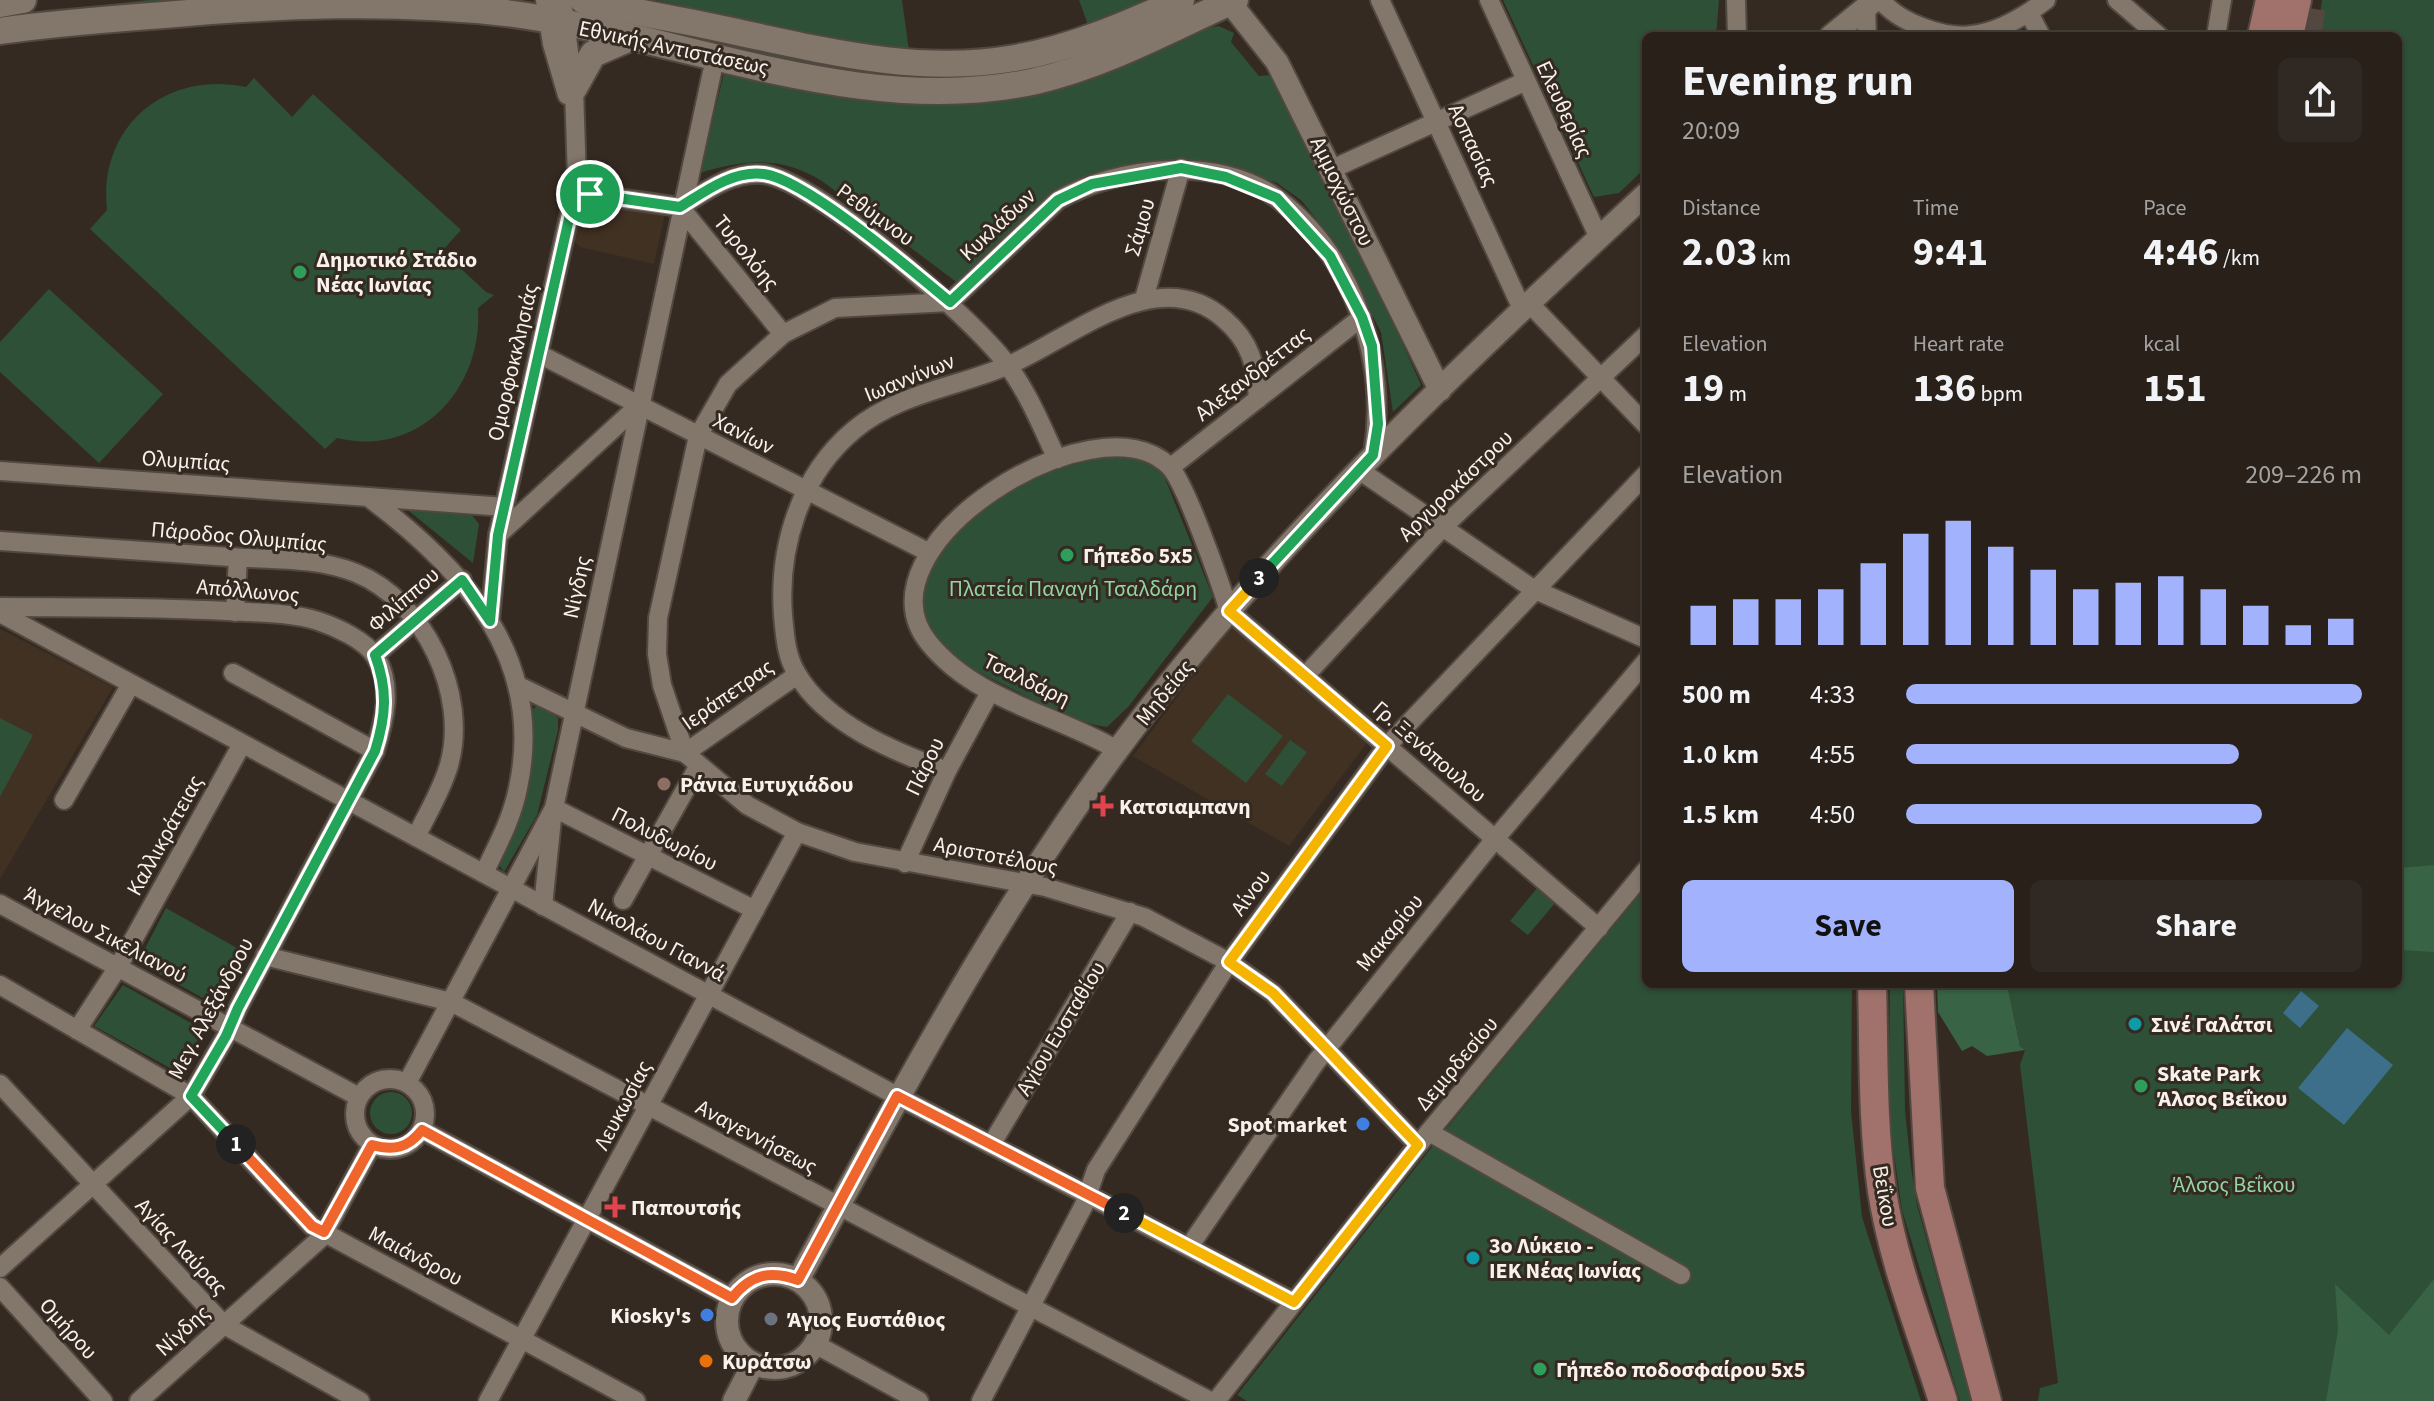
<!DOCTYPE html>
<html lang="en">
<head>
<meta charset="utf-8">
<style>
  :root { --surface:#282019; --page:#302822; --text:#f1f3f6; --muted:#a5a3a2; --line:#443e38; --accent:#a2b2fd }
  body { margin:0; font-family:"Source Sans 3",sans-serif; background:var(--page); color:var(--text); height:100vh; display:flex; flex-direction:column; font-size:30px; white-space:nowrap }
  * { box-sizing:border-box; margin:0 }
  p { font-size:26px; color:var(--muted) }
  .icon { flex:none; width:44px; height:44px; fill:none; stroke:currentColor; stroke-width:2; stroke-linecap:round; stroke-linejoin:round }
  .map { position:relative; flex:1; overflow:hidden }
  .drawer { position:absolute; left:1642px; top:32px; width:760px; height:956px; display:flex; flex-direction:column; background:var(--surface); border-radius:12px; box-shadow:0 2px 6px #0004,0 0 0 2px var(--line) }
  .drawer>* { flex:none }
  .pin { position:absolute; display:grid; place-items:center; width:68px; height:68px; color:#fff; margin:-34px; border:4px solid #fff; border-radius:50%; box-shadow:0 2px 8px #0007 }
  .km { position:absolute; width:40px; height:40px; margin:-20px; border-radius:50%; background:#222; color:#fff; font-size:22px; line-height:40px; text-align:center }
  .round { display:grid; place-items:center; flex:none; width:84px; height:84px; border-radius:12px; background:var(--page) }
  .overview { display:flex; align-items:center; justify-content:space-between; height:136px; padding:0 40px }
  h1 { font-size:44px; font-weight:700; line-height:60px }
  .metrics { display:grid; grid-template-columns:repeat(3,1fr); gap:12px; height:136px; padding:8px 40px }
  .metrics div { display:grid; align-content:center }
  .metrics b { font-size:40px; font-weight:700 }
  .metrics small { font-size:22px; font-weight:400 }
  .metrics p { font-size:22px }
  .chart { height:224px; padding:16px 40px }
  .chart p { display:flex; justify-content:space-between }
  .chart svg { width:100%; height:144px; margin-top:8px; stroke:var(--accent); stroke-width:6 }
  .cta { display:flex; gap:16px; margin-top:auto; padding:16px 40px }
  .cta a { flex:1; height:92px; border-radius:12px; background:var(--accent); color:#111; font-size:32px; font-weight:700; line-height:92px; text-align:center }
  .cta a+a { background:var(--page); color:var(--text) }
  ul { padding:0 40px; list-style:none; font-size:26px }
  li { display:grid; grid-template-columns:128px 96px 1fr; align-items:center; height:60px }
  li i { height:20px; border-radius:10px; background:var(--accent) }
  .map>svg:first-child { display:block }
  .built { fill:#413123 }
  .green { fill:#2d5037 }
  .forest { fill:#386344 }
  .water { fill:#3d6e8a }
  .lines { fill:none; stroke-linecap:round; stroke-linejoin:round }
  .primary-tunnel { stroke:#52483f; stroke-width:28; stroke-dasharray:28 14; stroke-linecap:butt }
  .minor-casing { stroke:#514840; stroke-width:22 }
  .tertiary-casing { stroke:#514840; stroke-width:26 }
  .secondary-casing { stroke:#514840; stroke-width:30 }
  .primary-casing { stroke:#514840; stroke-width:32 }
  .minor { stroke:#83766b; stroke-width:18 }
  .tertiary { stroke:#83766b; stroke-width:22 }
  .secondary { stroke:#83766b; stroke-width:26 }
  .primary { stroke:#a1726c; stroke-width:28 }
  .split-1-casing { stroke:#fff; stroke-width:16 }
  .split-2-casing { stroke:#fff; stroke-width:16 }
  .split-3-casing { stroke:#fff; stroke-width:16 }
  .split-4-casing { stroke:#fff; stroke-width:16 }
  .split-1 { stroke:#22a559; stroke-width:10 }
  .split-2 { stroke:#f0652b; stroke-width:10 }
  .split-3 { stroke:#f5b400; stroke-width:10 }
  .split-4 { stroke:#22a559; stroke-width:10 }
  .leisure-dot { fill:#2e9e5b; stroke:#352a21; stroke-width:3 }
  .education-dot { fill:#8d6e63; stroke:#352a21; stroke-width:3 }
  .health-dot { fill:#e0444e; stroke:#352a21; stroke-width:3 }
  .culture-dot { fill:#0f9aa8; stroke:#352a21; stroke-width:3 }
  .shop-dot { fill:#3f7fe0; stroke:#352a21; stroke-width:3 }
  .worship-dot { fill:#6b7280; stroke:#352a21; stroke-width:3 }
  .food-dot { fill:#e8710a; stroke:#352a21; stroke-width:3 }
  .labels { text-anchor:middle; stroke-width:6; stroke-linejoin:round; paint-order:stroke }
  .street-label { font-size:22px; fill:#f9f1eb; stroke:#352a21 }
  .poi-label { font-size:22px; font-weight:bold; fill:#f9f1eb; stroke:#352a21; text-anchor:start }
  .park-label { font-size:22px; fill:#92d6a3; stroke:#352a21 }
</style>
</head>
<body>
<div class="map">
<svg width="2434" height="1401" viewBox="0 0 2434 1401">
  <rect width="100%" height="100%" fill="#352a21"/>
  <!-- built -->
  <g class="built">
    <polygon points="584,198 667,204 654,264 580,247 574,241"/>
    <polygon points="1232,624 1367,743 1289,846 1133,756"/>
    <polygon points="0,629 113,687 0,879"/>
  </g>
  <!-- green -->
  <g class="green">
    <polygon points="148,0 272,0 0,25 0,17"/>
    <polygon points="656,0 902,0 909,51 868,46"/>
    <polygon points="1079,0 1149,0 1088,25"/>
    <polygon points="1503,0 1719,0 1716,36 1646,36 1646,167 1619,193 1594,197"/>
    <polygon points="2322,0 2434,0 2434,1401 2038,1401 2040,1388 2058,1383 2020,1065 2025,1050 2020,1046 2007,984 2398,984 2398,36 2317,36"/>
    <path d="M1219,26L1234,33L1231,42L1259,76L1273,75L1357,241L1421,385L1393,412L1381,332L1334,241L1301,200L1277,183L1227,165L1178,159L1132,165L1047,200L959,284L822,181C780,156 746,159 700,173L725,69C864,100 949,122 1090,78C1133,65 1174,32 1219,26Z"/>
    <polygon points="714,42 1059,61 1005,78 861,77 706,43"/>
    <path d="M254,78L292,117L313,94L461,230L442,251L486,292L494,295L478,308C483,388 420,458 337,438L325,449L90,229L107,210C98,127 165,70 246,87Z"/>
    <polygon points="49,289 163,394 99,463 0,372 0,342"/>
    <path d="M1125,455L1156,466L1164,476L1213,597L1128,707L1107,727C1076,723 1040,703 1012,689C987,676 960,665 941,643C882,575 984,497 1043,474C1068,463 1098,458 1125,455Z"/>
    <polygon points="413,507 470,513 479,524 473,563 409,511"/>
    <polygon points="1228,694 1283,736 1246,783 1191,741"/>
    <path d="M540,704L558,718V730L537,815L504,872L498,863C524,808 534,770 533,709Z"/>
    <polygon points="0,718 33,735 0,797"/>
    <polygon points="1290,740 1307,752 1282,786 1265,774"/>
    <polygon points="1538,887 1556,902 1528,935 1510,921"/>
    <polygon points="1646,887 1646,984 1852,984 1851,1111 1862,1217 1921,1401 1247,1401 1237,1395 1446,1129"/>
    <polygon points="166,908 244,952 245,957 221,1003 210,1002 138,962"/>
    <polygon points="1890,984 1903,984 1905,1111 1911,1167 1917,1205 1971,1401 1960,1401 1902,1210 1888,1112"/>
    <polygon points="123,985 198,1027 201,1034 179,1073 94,1026"/>
    <circle cx="391" cy="1113" r="21"/>
  </g>
  <!-- forest -->
  <g class="forest">
    <polygon points="2434,865 2434,952 2398,950 2398,868"/>
    <polygon points="1937,984 2007,984 2020,1046 2025,1050 1987,1056 1972,1046 1962,1051 1938,1012"/>
    <polygon points="2434,1279 2434,1401 2326,1401 2338,1330 2335,1284 2389,1335"/>
  </g>
  <!-- water -->
  <g class="water">
    <polygon points="2301,991 2319,1006 2300,1028 2283,1013"/>
    <polygon points="2347,1028 2393,1065 2344,1125 2298,1088"/>
  </g>
  <g class="lines">
    <!-- primary-tunnel -->
    <polyline class="primary-tunnel" points="2307,36 2313,0"/>
    <!-- minor casing -->
    <g class="minor-casing">
      <g id="minor">
        <polyline points="545,0 552,44 567,95"/>
        <polyline points="1380,0 1523,311"/>
        <polyline points="1489,0 1599,238"/>
        <polyline points="1736,0 1737,36"/>
        <path d="M1881,0C1898,22 1944,39 1972,35C1999,32 2025,16 2046,0"/>
        <polyline points="2117,0 2159,36"/>
        <polyline points="1866,7 1867,36"/>
        <polyline points="2029,13 2041,36"/>
        <polyline points="2216,36 2222,0"/>
        <polyline points="1332,169 1526,81"/>
        <polyline points="575,192 680,207 783,334"/>
        <path d="M680,207C704,192 732,171 763,174C816,180 972,318 1006,363C1028,392 1042,427 1057,459"/>
        <polyline points="1144,299 1181,168"/>
        <polyline points="1530,304 1646,425"/>
        <polyline points="539,354 928,552"/>
        <polyline points="1171,467 1362,317"/>
        <polyline points="1359,470 1533,589 1646,639"/>
        <path d="M0,471L368,497C464,569 546,658 518,788C512,819 497,846 484,873"/>
        <polyline points="368,497 505,507"/>
        <polyline points="498,535 638,406"/>
        <path d="M0,541C77,546 153,552 230,557C271,560 316,557 356,573C425,601 469,695 449,765C442,790 427,814 416,837"/>
        <path d="M0,607C76,607 151,607 227,611C256,613 290,612 318,621C336,627 365,640 375,656C394,685 384,722 375,751L238,1008L226,1036L191,1096L0,1268"/>
        <polyline points="235,612 238,558"/>
        <polyline points="0,613 897,1096 1294,1302"/>
        <polyline points="490,621 498,535 577,181 574,88 562,0"/>
        <polyline points="375,655 462,580"/>
        <polyline points="233,673 375,751"/>
        <polyline points="1305,676 1443,527 1646,335"/>
        <polyline points="519,686 626,738 685,753 747,805 797,832 855,852 1045,887 1144,917 1229,962 1273,993 1418,1145"/>
        <path d="M1117,750C1056,714 976,701 929,643C850,547 1097,394 1169,466C1185,481 1221,585 1229,611L1599,928"/>
        <path d="M685,753L662,685L657,654L658,618L698,436L728,384L783,334L835,308L950,302L1058,200C1119,166 1219,154 1278,199C1355,258 1388,362 1373,455"/>
        <polyline points="685,753 797,675"/>
        <path d="M947,771C895,752 826,724 797,674C786,656 785,636 783,615C778,547 800,475 854,430C898,393 958,387 1009,365C1073,337 1158,261 1224,319C1251,342 1256,365 1258,399"/>
        <polyline points="64,800 131,684"/>
        <polyline points="554,808 755,910"/>
        <polyline points="905,863 947,771 990,692"/>
        <polyline points="623,900 698,767"/>
        <polyline points="0,904 359,1097"/>
        <polyline points="543,906 552,819"/>
        <polyline points="265,956 451,1002 1210,1401"/>
        <polyline points="0,985 191,1096 312,1226 636,1401"/>
        <polyline points="77,1030 118,967 242,744"/>
        <circle cx="390" cy="1114" r="35"/>
        <polyline points="407,1083 554,808 712,72"/>
        <polyline points="0,1084 224,1325 360,1401"/>
        <polyline points="422,1130 732,1298"/>
        <polyline points="1429,1132 1681,1275"/>
        <polyline points="991,1145 1130,912"/>
        <polyline points="1189,1247 1316,1062 1495,839 1646,661"/>
        <polyline points="0,1287 103,1401"/>
        <polyline points="815,1344 919,1401"/>
        <polyline points="139,1401 322,1237 372,1145"/>
        <polyline points="488,1401 797,832"/>
        <polyline points="981,1401 1084,1205 1096,1170 1229,962 1387,746 1646,474"/>
        <polyline points="1216,1401 1418,1145 1646,870"/>
      </g>
    </g>
    <!-- tertiary casing -->
    <g class="tertiary-casing">
      <g id="tertiary">
        <polyline points="1228,0 1277,62 1440,390"/>
        <polyline points="1831,36 1875,0"/>
        <circle cx="774" cy="1321" r="47"/>
        <path d="M798,1280C901,1093 1001,903 1131,732C1281,534 1464,363 1646,194"/>
        <polyline points="734,1401 753,1364"/>
      </g>
    </g>
    <!-- secondary casing -->
    <g class="secondary-casing">
      <g id="secondary">
        <path d="M583,0C632,12 682,20 732,31C826,51 918,75 1015,58C1073,48 1127,24 1181,0"/>
        <polyline points="0,4 23,0"/>
        <path d="M0,31C54,23 109,19 164,15C278,5 392,0 506,13C679,35 860,120 1036,81C1106,65 1170,29 1235,0"/>
        <polyline points="574,88 593,54 630,38"/>
      </g>
    </g>
    <!-- primary casing -->
    <g class="primary-casing">
      <g id="primary">
        <polyline points="2262,36 2270,0"/>
        <polyline points="2289,36 2297,0"/>
        <path d="M1872,984C1874,1053 1872,1122 1882,1191C1893,1262 1921,1332 1943,1401"/>
        <polyline points="1919,984 1930,1188 1987,1401"/>
      </g>
    </g>
    <!-- minor -->
    <use href="#minor" class="minor"/>
    <!-- tertiary -->
    <use href="#tertiary" class="tertiary"/>
    <!-- secondary -->
    <use href="#secondary" class="secondary"/>
    <!-- primary -->
    <use href="#primary" class="primary"/>
  </g>
  <g class="lines">
    <!-- split-1 casing -->
    <g class="split-1-casing">
      <path id="split-1" d="M236,1144L191,1096L226,1036L238,1008L375,751C386,716 388,690 375,655L462,580L490,621L498,535L575,192L590,194"/>
    </g>
    <!-- split-2 casing -->
    <g class="split-2-casing">
      <path id="split-2" d="M236,1144L312,1226L324,1232L372,1145C394,1151 408,1148 422,1130L732,1298C751,1274 771,1270 798,1280L897,1096L1124,1213"/>
    </g>
    <!-- split-3 casing -->
    <g class="split-3-casing">
      <polyline id="split-3" points="1124,1213 1294,1302 1418,1145 1273,993 1229,962 1387,746 1229,611 1259,578"/>
    </g>
    <!-- split-4 casing -->
    <g class="split-4-casing">
      <path id="split-4" d="M590,194L680,207C704,192 733,170 764,174C807,180 914,272 950,302L1058,200L1092,184L1181,168L1226,177L1277,198L1330,256L1362,317L1372,346L1378,424L1373,455L1259,578"/>
    </g>
    <!-- split-1 -->
    <use href="#split-1" class="split-1"/>
    <!-- split-2 -->
    <use href="#split-2" class="split-2"/>
    <!-- split-3 -->
    <use href="#split-3" class="split-3"/>
    <!-- split-4 -->
    <use href="#split-4" class="split-4"/>
  </g>
  <!-- markers -->
  <g class="leisure-dot">
    <circle cx="300" cy="272" r="8"/>
    <circle cx="1067" cy="555" r="8"/>
    <circle cx="2141" cy="1086" r="8"/>
    <circle cx="1540" cy="1369" r="8"/>
  </g>
  <circle class="education-dot" cx="664" cy="784" r="8"/>
  <g class="health-dot">
    <path d="M1099 794h8v8h8v8h-8v8h-8v-8h-8v-8h8z"/>
    <path d="M611 1195h8v8h8v8h-8v8h-8v-8h-8v-8h8z"/>
  </g>
  <g class="culture-dot">
    <circle cx="2135" cy="1024" r="8"/>
    <circle cx="1473" cy="1258" r="8"/>
  </g>
  <g class="shop-dot">
    <circle cx="1363" cy="1124" r="8"/>
    <circle cx="707" cy="1315" r="8"/>
  </g>
  <circle class="worship-dot" cx="771" cy="1319" r="8"/>
  <circle class="food-dot" cx="706" cy="1361" r="8"/>
  <g class="labels">
    <!-- street labels -->
    <g class="street-label">
      <text transform="translate(674 47) rotate(12)" y="8">Εθνικής Αντιστάσεως</text>
      <text transform="translate(1565 109) rotate(65)" y="8">Ελευθερίας</text>
      <text transform="translate(1474 145) rotate(65)" y="8">Ασπασίας</text>
      <text transform="translate(1343 191) rotate(64)" y="8">Αμμοχώστου</text>
      <text transform="translate(876 214) rotate(36)" y="8">Ρεθύμνου</text>
      <text transform="translate(997 224) rotate(-43)" y="8">Κυκλάδων</text>
      <text transform="translate(1139 227) rotate(-74)" y="8">Σάμου</text>
      <text transform="translate(747 252) rotate(51)" y="8">Τυρολόης</text>
      <text transform="translate(512 362) rotate(-77)" y="8">Ομορφοκκλησιάς</text>
      <text transform="translate(1252 373) rotate(-38)" y="8">Αλεξανδρέττας</text>
      <text transform="translate(909 377) rotate(-22)" y="8">Ιωαννίνων</text>
      <text transform="translate(744 433) rotate(27)" y="8">Χανίων</text>
      <text transform="translate(186 460) rotate(4)" y="8">Ολυμπίας</text>
      <text transform="translate(1455 485) rotate(-44)" y="8">Αργυροκάστρου</text>
      <text transform="translate(239 536) rotate(5)" y="8">Πάροδος Ολυμπίας</text>
      <text transform="translate(576 587) rotate(-78)" y="8">Νίγδης</text>
      <text transform="translate(248 590) rotate(5)" y="8">Απόλλωνος</text>
      <text transform="translate(403 599) rotate(-41)" y="8">Φιλίππου</text>
      <text transform="translate(1027 679) rotate(26)" y="8">Τσαλδάρη</text>
      <text transform="translate(1164 692) rotate(-51)" y="8">Μηδείας</text>
      <text transform="translate(727 694) rotate(-35)" y="8">Ιεράπετρας</text>
      <text transform="translate(1430 751) rotate(41)" y="8">Γρ. Ξενόπουλου</text>
      <text transform="translate(924 766) rotate(-64)" y="8">Πάρου</text>
      <text transform="translate(164 835) rotate(-61)" y="8">Καλλικράτειας</text>
      <text transform="translate(665 838) rotate(27)" y="8">Πολυδωρίου</text>
      <text transform="translate(996 855) rotate(11)" y="8">Αριστοτέλους</text>
      <text transform="translate(1250 892) rotate(-54)" y="8">Αίνου</text>
      <text transform="translate(1389 932) rotate(-51)" y="8">Μακαρίου</text>
      <text transform="translate(106 934) rotate(28)" y="8">Άγγελου Σικελιανού</text>
      <text transform="translate(657 939) rotate(28)" y="8">Νικολάου Γιαννά</text>
      <text transform="translate(210 1008) rotate(-62)" y="8">Μεγ. Αλεξάνδρου</text>
      <text transform="translate(1060 1028) rotate(-59)" y="8">Αγίου Ευσταθίου</text>
      <text transform="translate(1456 1063) rotate(-50)" y="8">Δεμιρδεσίου</text>
      <text transform="translate(622 1105) rotate(-62)" y="8">Λευκωσίας</text>
      <text transform="translate(757 1136) rotate(28)" y="8">Αναγεννήσεως</text>
      <text transform="translate(1886 1196) rotate(80)" y="8">Βεΐκου</text>
      <text transform="translate(182 1246) rotate(47)" y="8">Αγίας Λαύρας</text>
      <text transform="translate(416 1255) rotate(28)" y="8">Μαιάνδρου</text>
      <text transform="translate(69 1328) rotate(48)" y="8">Ομήρου</text>
      <text transform="translate(182 1330) rotate(-42)" y="8">Νίγδης</text>
    </g>
    <!-- poi labels -->
    <g class="poi-label">
      <text x="316" y="267">Δημοτικό Στάδιο<tspan x="316" dy="25">Νέας Ιωνίας</tspan></text>
      <text x="1083" y="563">Γήπεδο 5x5</text>
      <text x="680" y="792">Ράνια Ευτυχιάδου</text>
      <text x="1119" y="814">Κατσιαμπανη</text>
      <text x="2151" y="1032">Σινέ Γαλάτσι</text>
      <text x="2157" y="1081">Skate Park<tspan x="2157" dy="25">Άλσος Βεΐκου</tspan></text>
      <text x="1347" y="1132" text-anchor="end">Spot market</text>
      <text x="631" y="1215">Παπουτσής</text>
      <text x="1489" y="1253">3ο Λύκειο -<tspan x="1489" dy="25">ΙΕΚ Νέας Ιωνίας</tspan></text>
      <text x="691" y="1323" text-anchor="end">Kiosky's</text>
      <text x="787" y="1327">Άγιος Ευστάθιος</text>
      <text x="722" y="1369">Κυράτσω</text>
      <text x="1556" y="1377">Γήπεδο ποδοσφαίρου 5x5</text>
    </g>
    <!-- park labels -->
    <g class="park-label">
      <text x="1073" y="596">Πλατεία Παναγή Τσαλδάρη</text>
      <text x="2234" y="1192">Άλσος Βεΐκου</text>
    </g>
  </g>
</svg>
<div class="pin" style="left:590px;top:194px;background:#1e9e55"><svg class="icon" aria-label="arrive" viewBox="0 0 24 24"><path d="M6 21V4h12l-3 4 3 4H6"/></svg></div>
<b class="km" style="left:236px;top:1144px">1</b>
<b class="km" style="left:1124px;top:1213px">2</b>
<b class="km" style="left:1259px;top:578px">3</b>
<section class="drawer">
<div class="overview"><div><h1>Evening run</h1><p>20:09</p></div><a class="round"><svg class="icon" aria-label="share" viewBox="0 0 24 24"><path d="M12 15V3M7 8l5-5 5 5M5 13v7h14v-7"/></svg></a></div>
<div class="metrics">
<div><p>Distance</p><b>2.03<small> km</small></b></div>
<div><p>Time</p><b>9:41</b></div>
<div><p>Pace</p><b>4:46<small> /km</small></b></div>
</div>
<div class="metrics">
<div><p>Elevation</p><b>19<small> m</small></b></div>
<div><p>Heart rate</p><b>136<small> bpm</small></b></div>
<div><p>kcal</p><b>151</b></div>
</div>
<div class="chart"><p><span>Elevation</span>209–226 m</p>
<svg viewBox="0 0 160 44" preserveAspectRatio="none"><path d="M5 44V32M15 44V30M25 44V30M35 44V27M45 44V19M55 44V10M65 44V6M75 44V14M85 44V21M95 44V27M105 44V25M115 44V23M125 44V27M135 44V32M145 44V38M155 44V36"/></svg>
</div>
<ul>
<li><b>500 m</b>4:33<i style="width:100%"></i></li>
<li><b>1.0 km</b>4:55<i style="width:73%"></i></li>
<li><b>1.5 km</b>4:50<i style="width:78%"></i></li>
</ul>
<div class="cta"><a>Save</a><a>Share</a></div>
</section>
</div>
</body>
</html>
